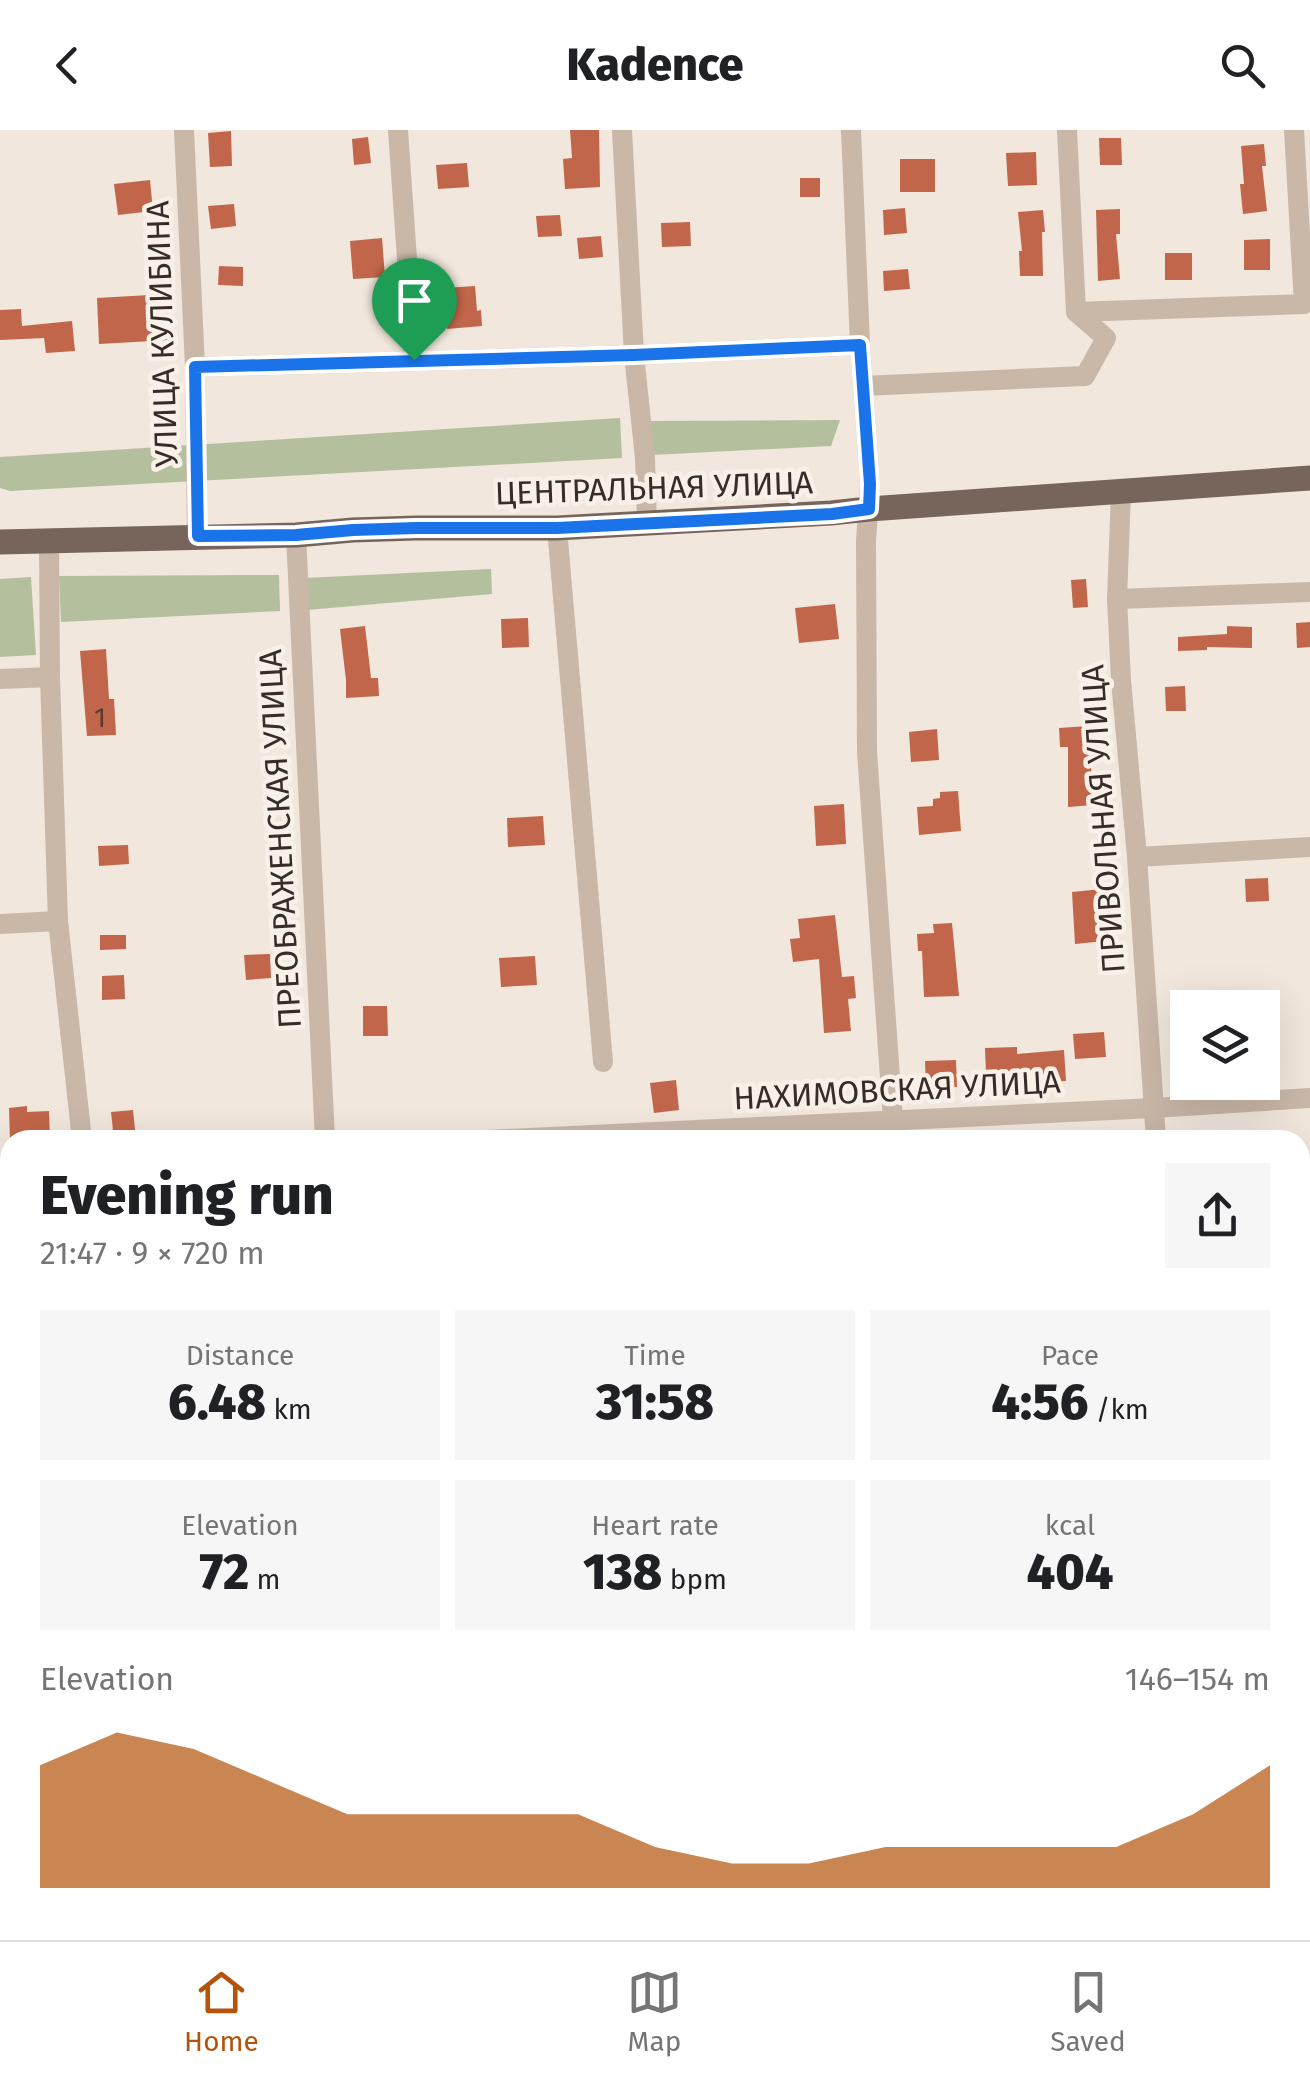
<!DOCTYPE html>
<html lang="en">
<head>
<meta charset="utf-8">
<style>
  :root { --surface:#fff; --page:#f6f6f6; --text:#202124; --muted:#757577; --line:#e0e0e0; --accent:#b45309 }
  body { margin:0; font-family:"Fira Sans",sans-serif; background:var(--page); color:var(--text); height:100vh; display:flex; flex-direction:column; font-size:38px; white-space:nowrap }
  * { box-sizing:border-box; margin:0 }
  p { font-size:32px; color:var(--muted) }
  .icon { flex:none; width:55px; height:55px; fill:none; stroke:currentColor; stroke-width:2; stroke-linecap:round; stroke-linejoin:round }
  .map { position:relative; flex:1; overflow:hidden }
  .drawer { position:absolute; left:0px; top:1000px; width:1310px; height:810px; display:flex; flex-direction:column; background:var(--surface); border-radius:30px 30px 0 0; box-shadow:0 10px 40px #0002 }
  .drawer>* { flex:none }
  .tools { position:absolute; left:1170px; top:860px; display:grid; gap:20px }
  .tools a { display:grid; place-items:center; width:110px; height:110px; border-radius:0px; background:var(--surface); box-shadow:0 10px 40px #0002; font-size:50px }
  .pin { position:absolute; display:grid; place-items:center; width:85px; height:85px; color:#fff; margin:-102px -42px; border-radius:50% 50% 50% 0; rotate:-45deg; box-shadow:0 0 10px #0007 }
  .pin .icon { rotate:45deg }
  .round { display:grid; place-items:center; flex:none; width:105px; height:105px; border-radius:0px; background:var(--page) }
  .head { display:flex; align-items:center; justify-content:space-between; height:170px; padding:0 40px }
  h1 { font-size:55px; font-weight:800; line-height:75px }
  .stats { display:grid; grid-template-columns:repeat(3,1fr); gap:15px; height:170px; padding:10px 40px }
  .stats div { display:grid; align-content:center; border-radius:0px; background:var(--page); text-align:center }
  .stats b { font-size:50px; font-weight:800 }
  .stats small { font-size:28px; font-weight:400 }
  .stats p { font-size:28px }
  .chart { height:280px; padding:20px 40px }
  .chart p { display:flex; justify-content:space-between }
  .chart svg { width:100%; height:180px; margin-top:10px; fill:var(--accent); opacity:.7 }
  header { display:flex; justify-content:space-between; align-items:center; height:130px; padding:0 40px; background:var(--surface); font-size:45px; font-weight:800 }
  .tabs { display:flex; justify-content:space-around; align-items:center; height:140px; border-top:2px solid var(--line); background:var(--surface); font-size:28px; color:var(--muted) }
  .tabs a { display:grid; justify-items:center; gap:5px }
  .tabs .selected { color:var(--accent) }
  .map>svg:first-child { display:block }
  .green { fill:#b4bf9d }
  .building { fill:#c1664a }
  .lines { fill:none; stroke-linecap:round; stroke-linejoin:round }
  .minor { stroke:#c9b7a8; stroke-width:20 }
  .major { stroke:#77645a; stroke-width:25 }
  .route-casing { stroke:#fff; stroke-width:20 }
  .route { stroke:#1a73e8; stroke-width:12 }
  .labels { text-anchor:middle; stroke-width:9; stroke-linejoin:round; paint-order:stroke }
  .number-label { font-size:28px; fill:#593a30 }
  .street-label { font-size:32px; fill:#362c28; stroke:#f9f1e8 }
</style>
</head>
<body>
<header><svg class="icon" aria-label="back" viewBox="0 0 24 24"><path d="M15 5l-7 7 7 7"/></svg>Kadence<svg class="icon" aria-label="search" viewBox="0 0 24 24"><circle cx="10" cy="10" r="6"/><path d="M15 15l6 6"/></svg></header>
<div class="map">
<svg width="1310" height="1810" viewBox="0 0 1310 1810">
  <rect width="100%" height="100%" fill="#f1e7dc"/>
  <!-- green -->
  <g class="green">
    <polygon points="620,288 622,328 10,361 0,358 0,327"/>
    <polygon points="840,290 831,316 652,325 649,291"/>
    <polygon points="491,439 492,464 307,480 304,448"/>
    <polygon points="279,445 280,481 61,492 59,446"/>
    <polygon points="31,447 36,525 0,527 0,449"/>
  </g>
  <!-- building -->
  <g class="building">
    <polygon points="570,0 599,0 600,57 565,59 563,29 572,28"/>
    <polygon points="231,1 232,36 210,37 208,3"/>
    <polygon points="368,7 371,33 354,35 352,9"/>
    <polygon points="1099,8 1121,8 1122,35 1100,35"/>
    <polygon points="1264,14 1266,36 1262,36 1267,81 1243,84 1240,54 1244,54 1241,16"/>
    <polygon points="1036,22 1037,55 1008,56 1006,23"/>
    <rect x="900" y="29" width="35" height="33"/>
    <polygon points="467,33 469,57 438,59 436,35"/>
    <rect x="800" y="48" width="20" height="19"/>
    <polygon points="150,50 153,81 118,85 114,54"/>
    <polygon points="234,74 236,96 211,99 208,76"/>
    <polygon points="905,78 907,103 884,105 883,80"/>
    <polygon points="1120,79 1120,104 1116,104 1120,149 1098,151 1096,80"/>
    <polygon points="1043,80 1045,102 1042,102 1043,146 1020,146 1019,121 1022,121 1018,82"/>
    <polygon points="560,85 562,106 538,107 536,86"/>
    <polygon points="690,92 691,116 662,117 661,93"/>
    <polygon points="601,106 603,127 579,129 577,108"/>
    <polygon points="382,108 385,147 353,149 350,111"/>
    <polygon points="1270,109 1270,140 1244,140 1244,110"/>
    <rect x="1165" y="123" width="27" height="27"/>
    <polygon points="219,136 243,137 243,156 218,155"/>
    <polygon points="908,139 910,159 884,161 883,141"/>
    <polygon points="475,156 477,181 481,180 482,196 447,199 444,158"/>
    <polygon points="167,164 170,210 99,214 97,168"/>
    <polygon points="21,179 22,196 72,191 75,221 46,223 44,208 0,210 0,180"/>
    <polygon points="1086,449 1088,477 1073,478 1071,450"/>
    <polygon points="835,474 839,509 799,513 795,478"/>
    <polygon points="528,488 529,517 502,518 501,489"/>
    <polygon points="1310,492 1310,517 1297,518 1296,493"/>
    <polygon points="365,496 371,548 378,548 379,566 346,568 346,550 340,499"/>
    <polygon points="1227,496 1252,497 1252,518 1207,517 1207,520 1178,521 1178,507 1227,504"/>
    <polygon points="106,519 109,569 114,569 116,605 87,606 80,521"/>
    <polygon points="1185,556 1186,581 1166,581 1165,557"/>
    <polygon points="1089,596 1093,675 1068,677 1068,617 1060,617 1059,598"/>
    <polygon points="937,599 939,630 911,632 909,602"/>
    <polygon points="958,661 961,701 919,705 917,677 933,676 933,669 940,668 940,662"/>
    <polygon points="844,674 846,714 816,716 814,676"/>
    <polygon points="543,686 545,715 508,717 507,688"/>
    <polygon points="128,715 129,734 99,736 98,716"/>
    <polygon points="1268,748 1269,771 1246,772 1245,749"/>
    <polygon points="1102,759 1105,811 1075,814 1072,762"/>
    <polygon points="835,785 842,847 854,846 856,868 848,869 851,901 824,903 819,829 793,832 790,809 800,808 798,789"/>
    <polygon points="952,793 959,866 924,867 922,821 918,821 917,804 934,803 933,794"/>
    <polygon points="100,805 126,805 126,819 100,820"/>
    <polygon points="270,824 271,848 246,850 244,825"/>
    <polygon points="535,826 537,855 501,857 499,828"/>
    <polygon points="124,845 125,869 102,870 102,846"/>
    <polygon points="363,876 387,876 388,906 363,906"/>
    <polygon points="1104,902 1106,927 1075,929 1073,904"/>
    <polygon points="1017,917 1017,924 1064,920 1066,951 1038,953 1037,943 986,944 985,918"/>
    <polygon points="956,930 957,957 926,958 925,931"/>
    <polygon points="676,950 679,980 654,983 650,953"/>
    <polygon points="27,976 27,982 49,981 50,1010 10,1010 9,978"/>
    <polygon points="133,980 136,1009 114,1010 111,982"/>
  </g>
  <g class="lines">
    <!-- minor -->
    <g class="minor">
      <polyline points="184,0 195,237 197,406"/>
      <polyline points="398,0 414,230"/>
      <polyline points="622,0 634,225 645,328 647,394"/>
      <polyline points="851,0 860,215 870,354 866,411 867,622 893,990"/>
      <polyline points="1067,0 1076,182"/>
      <polyline points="195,237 634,225 860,215"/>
      <polyline points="863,256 1085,246 1106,208 1076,182 1304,174 1294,0"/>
      <polyline points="1121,362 1117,469 1121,550 1137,727 1156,1010"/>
      <polyline points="557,398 603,932"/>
      <polyline points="296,405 325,1010"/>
      <polyline points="49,411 50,547 58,791 82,1010"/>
      <polyline points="1117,469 1310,462"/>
      <polyline points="0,549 50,547"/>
      <polyline points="1137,727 1310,717"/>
      <polyline points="0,794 58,791"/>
      <polyline points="486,1010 1154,978 1310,968"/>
      <polyline points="0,1046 10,1045"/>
      <polyline points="1300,1225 1310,1225"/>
      <polyline points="0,1306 10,1306"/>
      <polyline points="1300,1504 1310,1503"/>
      <polyline points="0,1588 10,1587"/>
      <polyline points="126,1800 127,1810"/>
      <polyline points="350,1800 350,1810"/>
      <polyline points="1202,1800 1202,1810"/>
    </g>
    <!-- major -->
    <polyline class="major" points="0,412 296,405 353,400 416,398 557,398 831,383 869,379 1310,348"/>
  </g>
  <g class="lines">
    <!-- route casing -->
    <g class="route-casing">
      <polygon id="route" points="860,215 870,354 869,379 832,384 557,398 416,398 353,400 296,405 198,406 195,237 634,225"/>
    </g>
    <!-- route -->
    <use href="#route" class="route"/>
  </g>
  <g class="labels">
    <!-- number labels -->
    <g class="number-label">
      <text x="100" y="597">1</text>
    </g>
    <!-- street labels -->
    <g class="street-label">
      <text transform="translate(162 204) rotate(-92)" y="11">УЛИЦА КУЛИБИНА</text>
      <text transform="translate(654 358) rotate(-2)" y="11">ЦЕНТРАЛЬНАЯ УЛИЦА</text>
      <text transform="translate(1103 689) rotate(-94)" y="11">ПРИВОЛЬНАЯ УЛИЦА</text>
      <text transform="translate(280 709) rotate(-93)" y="11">ПРЕОБРАЖЕНСКАЯ УЛИЦА</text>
      <text transform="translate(897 960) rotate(-3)" y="11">НАХИМОВСКАЯ УЛИЦА</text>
    </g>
  </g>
</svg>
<div class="tools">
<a><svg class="icon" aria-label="layers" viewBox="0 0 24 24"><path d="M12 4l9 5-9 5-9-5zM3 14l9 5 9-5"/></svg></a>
</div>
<div class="pin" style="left:414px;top:230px;background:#1e9e55"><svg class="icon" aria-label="arrive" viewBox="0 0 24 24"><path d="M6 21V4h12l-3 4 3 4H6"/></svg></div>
<section class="drawer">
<div class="head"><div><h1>Evening run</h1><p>21:47 · 9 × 720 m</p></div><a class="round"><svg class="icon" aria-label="share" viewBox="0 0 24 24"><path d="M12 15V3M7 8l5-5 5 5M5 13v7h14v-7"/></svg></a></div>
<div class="stats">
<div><p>Distance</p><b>6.48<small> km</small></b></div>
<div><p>Time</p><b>31:58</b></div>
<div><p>Pace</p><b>4:56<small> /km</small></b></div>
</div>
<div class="stats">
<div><p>Elevation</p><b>72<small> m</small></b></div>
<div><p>Heart rate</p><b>138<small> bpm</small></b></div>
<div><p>kcal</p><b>404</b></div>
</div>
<div class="chart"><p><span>Elevation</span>146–154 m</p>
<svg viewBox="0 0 160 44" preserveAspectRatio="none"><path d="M0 44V14L10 6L20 10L30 18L40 26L50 26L60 26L70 26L80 34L90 38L100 38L110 34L120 34L130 34L140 34L150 26L160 14V44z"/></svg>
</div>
</section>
</div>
<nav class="tabs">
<a class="selected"><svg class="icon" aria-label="home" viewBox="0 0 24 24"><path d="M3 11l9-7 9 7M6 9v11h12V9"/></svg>Home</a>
<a><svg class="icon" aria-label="map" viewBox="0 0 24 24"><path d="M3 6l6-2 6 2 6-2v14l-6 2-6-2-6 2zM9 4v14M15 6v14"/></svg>Map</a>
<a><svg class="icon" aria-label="saved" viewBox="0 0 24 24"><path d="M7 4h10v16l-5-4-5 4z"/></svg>Saved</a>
</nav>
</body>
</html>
